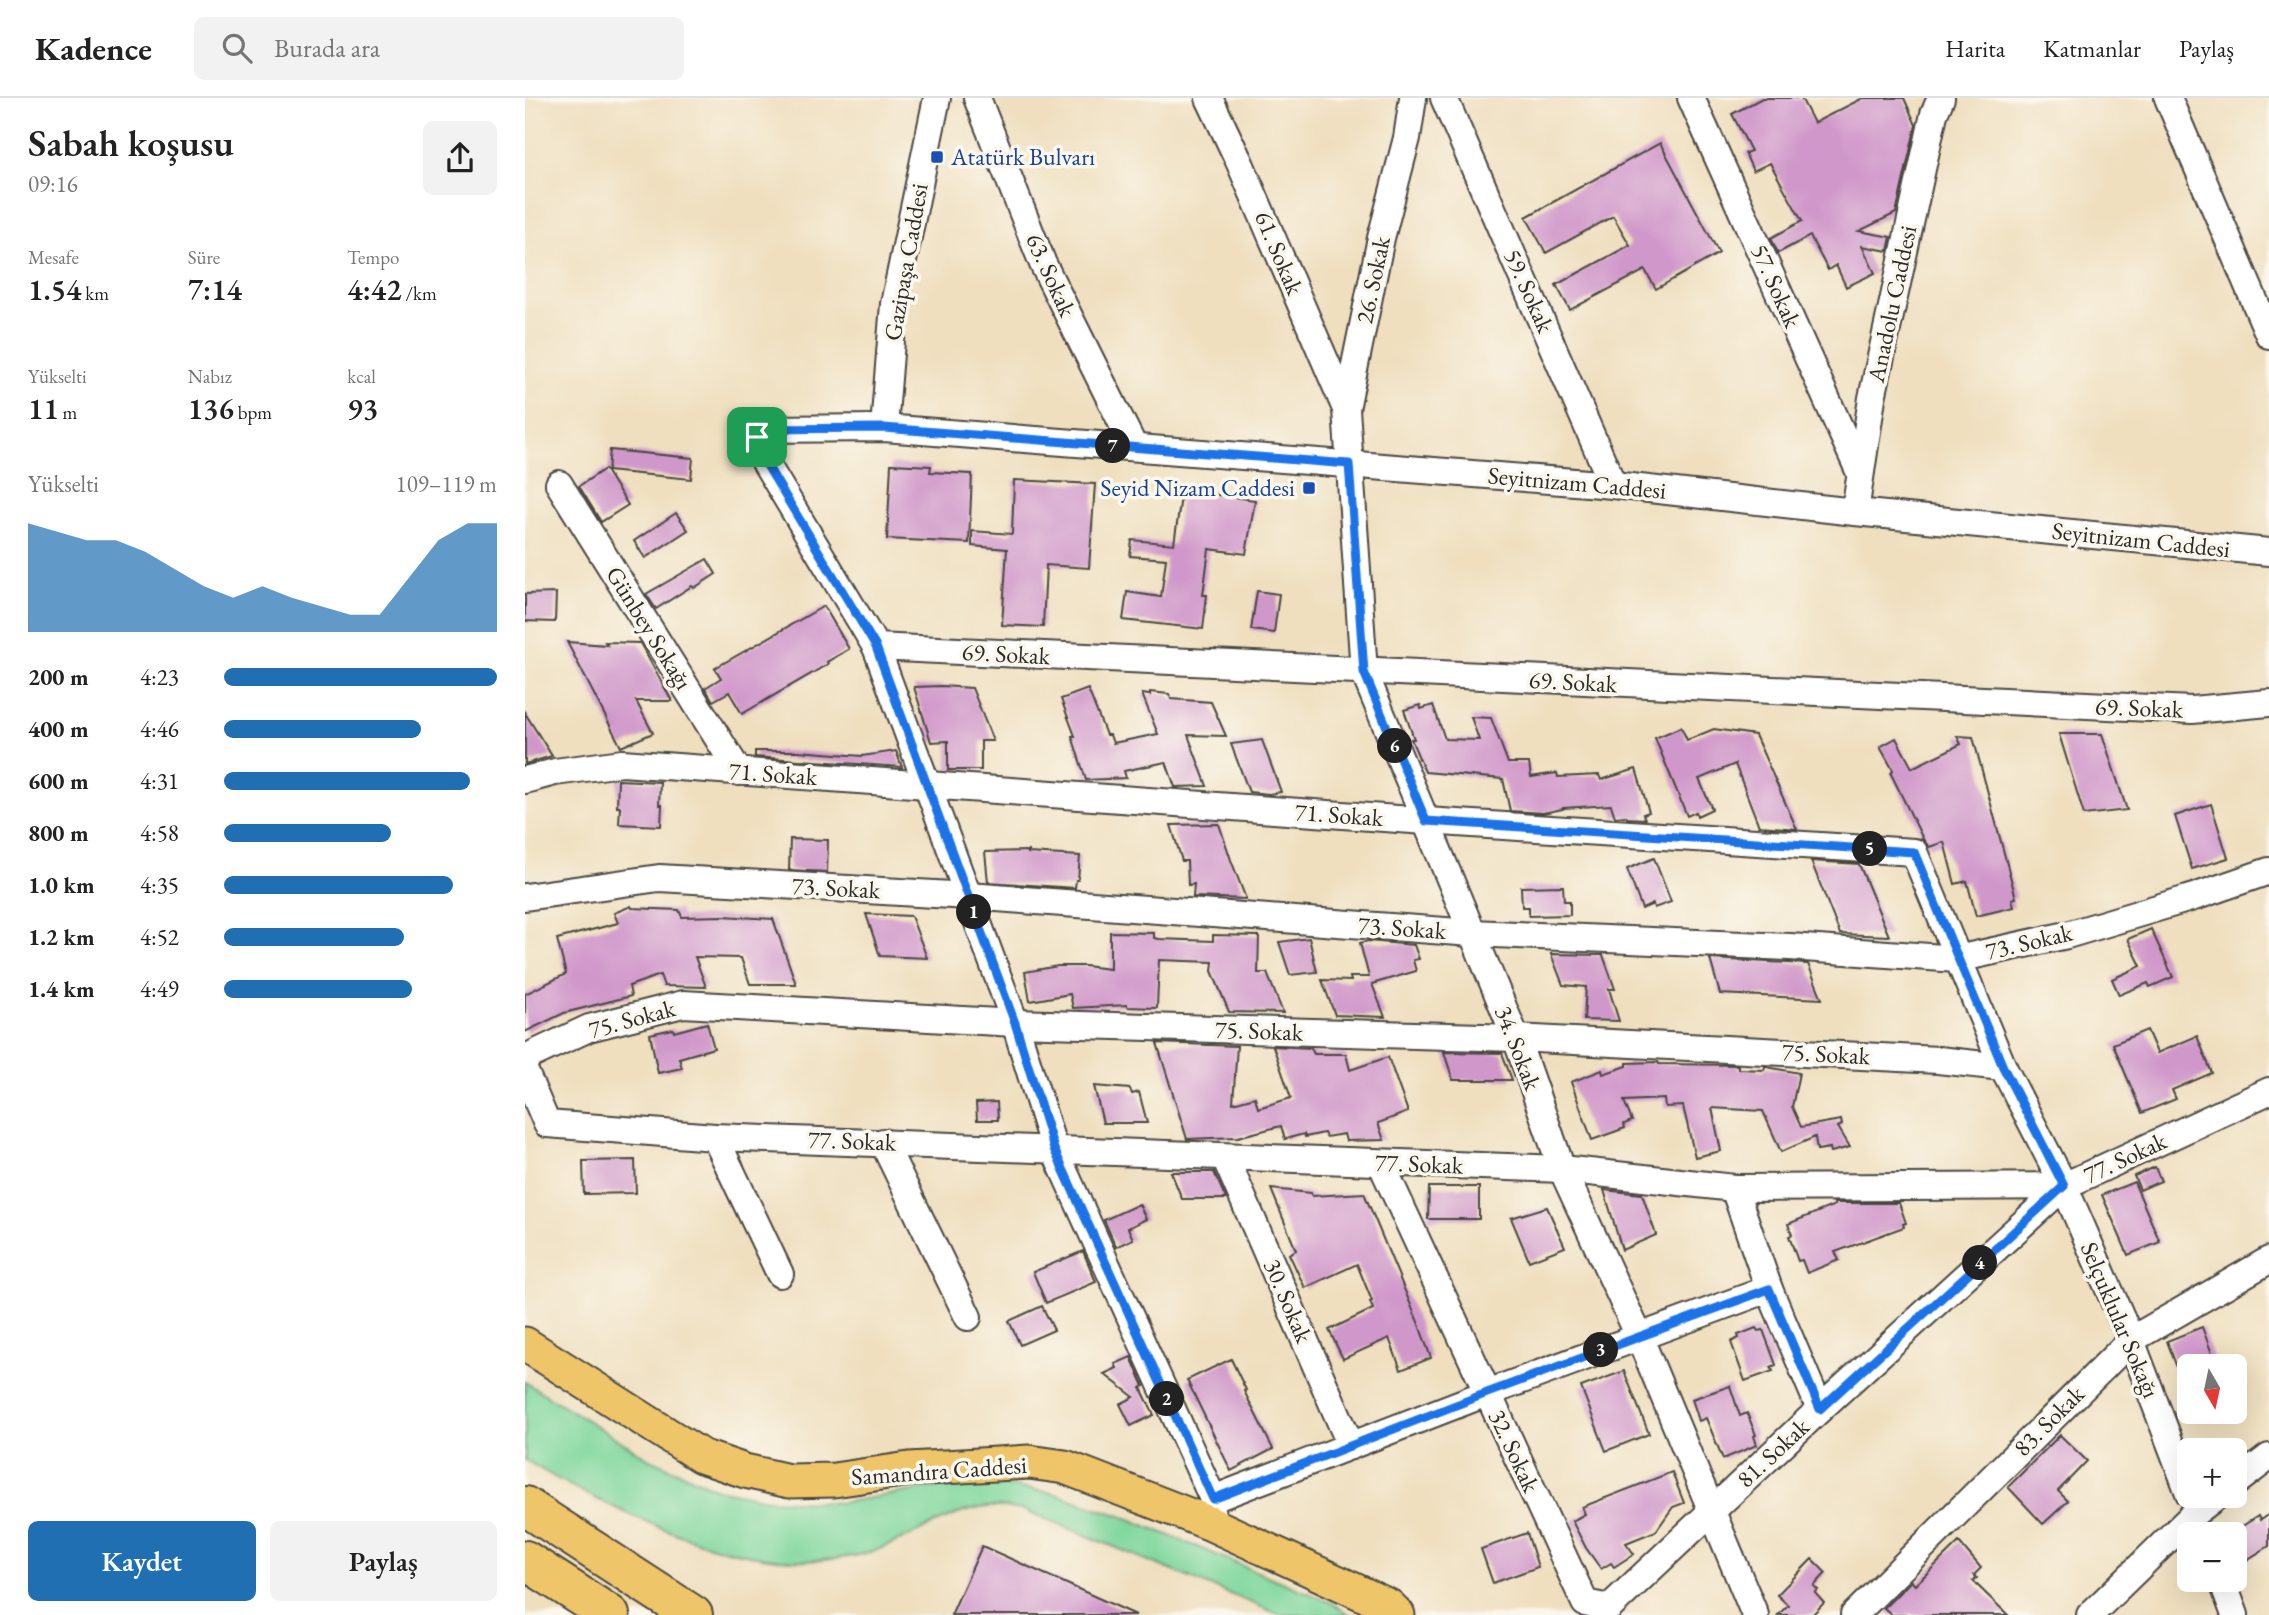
<!DOCTYPE html>
<html lang="tr">
<head>
<meta charset="utf-8">
<style>
  :root { --surface:#fff; --page:#f2f2f2; --text:#222; --muted:#767676; --line:#e0e0e0; --accent:#1f6fb2 }
  body { margin:0; font-family:"EB Garamond",serif; background:var(--page); color:var(--text); height:100vh; display:flex; flex-direction:column; font-size:26px; white-space:nowrap }
  * { box-sizing:border-box; margin:0 }
  p { font-size:23px; color:var(--muted) }
  .icon { flex:none; width:38px; height:38px; fill:none; stroke:currentColor; stroke-width:2; stroke-linecap:round; stroke-linejoin:round }
  .map { position:relative; flex:1; overflow:hidden }
  .panel { display:flex; flex-direction:column; background:var(--surface); width:525px }
  .panel>* { flex:none }
  .needle { width:46px; rotate:171deg }
  .fabs { position:absolute; left:1652px; top:1256px; display:grid; gap:14px }
  .fabs a { display:grid; place-items:center; width:70px; height:70px; border-radius:10px; background:var(--surface); box-shadow:0 7px 28px #0002; font-size:35px }
  .pin { position:absolute; display:grid; place-items:center; width:60px; height:60px; color:#fff; margin:-30px; border-radius:14px; box-shadow:0 4px 10px #0006 }
  .km { position:absolute; width:35px; height:35px; margin:-18px; border-radius:50%; background:#222; color:#fff; font-size:19px; line-height:35px; text-align:center }
  .round { display:grid; place-items:center; flex:none; width:74px; height:74px; border-radius:10px; background:var(--page) }
  .head { display:flex; align-items:center; justify-content:space-between; height:119px; padding:0 28px }
  h1 { font-size:38px; font-weight:600; line-height:52px }
  .metrics { display:grid; grid-template-columns:repeat(3,1fr); gap:10px; height:119px; padding:7px 28px }
  .metrics div { display:grid; align-content:center }
  .metrics b { font-size:30px; font-weight:600 }
  .metrics small { font-size:19px; font-weight:400 }
  .metrics p { font-size:19px }
  .chart { height:196px; padding:14px 28px }
  .chart p { display:flex; justify-content:space-between }
  .chart svg { width:100%; height:126px; margin-top:7px; fill:var(--accent); opacity:.7 }
  .button { display:flex; gap:14px; margin-top:auto; padding:14px 28px }
  .button a { flex:1; height:80px; border-radius:10px; background:var(--accent); color:#fff; font-size:28px; font-weight:600; line-height:80px; text-align:center }
  .button a+a { background:var(--page); color:var(--text) }
  ul { padding:0 28px; list-style:none; font-size:23px }
  li { display:grid; grid-template-columns:112px 84px 1fr; align-items:center; height:52px }
  li i { height:18px; border-radius:9px; background:var(--accent) }
  header { display:flex; align-items:center; gap:42px; box-sizing:border-box; height:98px; padding:0 35px; background:var(--surface); border-bottom:2px solid var(--line) }
  header strong { font-size:33px }
  nav { display:flex; gap:38px; margin-inline-start:auto; font-size:24px }
  .search { width:490px; height:63px; background:var(--page); display:flex; align-items:center; gap:18px; box-sizing:border-box; padding:0 24px; border-radius:10px; color:var(--muted); font-size:26px }
  main { display:flex; flex:1; min-height:0 }
  .map>svg:first-child { display:block }
  .green { fill:#7fd79c; stroke:#558164; stroke-width:2 }
  .building { fill:#d098ca }
  .lines { fill:none; stroke-linecap:round; stroke-linejoin:round }
  .minor-casing { stroke:#484641; stroke-width:30 }
  .major-casing { stroke:#484641; stroke-width:37 }
  .highway-casing { stroke:#484641; stroke-width:42 }
  .minor { stroke:#fff; stroke-width:26 }
  .major { stroke:#eec569; stroke-width:33 }
  .highway { stroke:#eec569; stroke-width:38 }
  .route-casing { stroke:#fff; stroke-width:14 }
  .route { stroke:#1a73e8; stroke-width:9 }
  .transit-dot { fill:#1a4fb4; stroke:#fbf7ec; stroke-width:2.5 }
  .labels { text-anchor:middle; stroke-width:7; stroke-linejoin:round; paint-order:stroke }
  .transit-label { font-size:24px; fill:#164399; stroke:#fbf7ec; text-anchor:start }
  .street-label { font-size:24px; fill:#2b2b2b; stroke:#fbf7ec }
</style>
</head>
<body>
<header>
<strong>Kadence</strong>
<div class="search"><svg class="icon" aria-label="search" viewBox="0 0 24 24"><circle cx="10" cy="10" r="6"/><path d="M15 15l6 6"/></svg>Burada ara</div>
<nav><a>Harita</a><a>Katmanlar</a><a>Paylaş</a></nav>
</header>
<main>
<section class="panel">
<div class="head"><div><h1>Sabah koşusu</h1><p>09:16</p></div><a class="round"><svg class="icon" aria-label="share" viewBox="0 0 24 24"><path d="M12 15V3M7 8l5-5 5 5M5 13v7h14v-7"/></svg></a></div>
<div class="metrics">
<div><p>Mesafe</p><b>1.54<small> km</small></b></div>
<div><p>Süre</p><b>7:14</b></div>
<div><p>Tempo</p><b>4:42<small> /km</small></b></div>
</div>
<div class="metrics">
<div><p>Yükselti</p><b>11<small> m</small></b></div>
<div><p>Nabız</p><b>136<small> bpm</small></b></div>
<div><p>kcal</p><b>93</b></div>
</div>
<div class="chart"><p><span>Yükselti</span>109–119 m</p>
<svg viewBox="0 0 160 44" preserveAspectRatio="none"><path d="M0 44V6L10 9L20 12L30 12L40 16L50 22L60 28L70 32L80 28L90 32L100 35L110 38L120 38L130 25L140 12L150 6L160 6V44z"/></svg>
</div>
<ul>
<li><b>200 m</b>4:23<i style="width:100%"></i></li>
<li><b>400 m</b>4:46<i style="width:72%"></i></li>
<li><b>600 m</b>4:31<i style="width:90%"></i></li>
<li><b>800 m</b>4:58<i style="width:61%"></i></li>
<li><b>1.0 km</b>4:35<i style="width:84%"></i></li>
<li><b>1.2 km</b>4:52<i style="width:66%"></i></li>
<li><b>1.4 km</b>4:49<i style="width:69%"></i></li>
</ul>
<div class="button"><a>Kaydet</a><a>Paylaş</a></div>
</section>
<div class="map">
<svg width="1744" height="1517" viewBox="0 0 1744 1517">
  <rect width="100%" height="100%" fill="#fbf7ec"/>
  <filter id="ink" filterUnits="userSpaceOnUse"><feTurbulence type="fractalNoise" baseFrequency=".0143" numOctaves="2"/><feDisplacementMap in="SourceGraphic" scale="14" xChannelSelector="R" yChannelSelector="G"/><feConvolveMatrix kernelMatrix="1 2 1 2 8 2 1 2 1" color-interpolation-filters="sRGB"/></filter>
  <filter id="wash" filterUnits="userSpaceOnUse"><feTurbulence type="fractalNoise" baseFrequency=".00686" numOctaves="4" result="noise"/><feDisplacementMap in="SourceGraphic" scale="28" xChannelSelector="R" yChannelSelector="G"/><feGaussianBlur stdDeviation="1.57" result="paint"/><feColorMatrix in="noise" values="0 0 0 0 0 0 0 0 0 0 0 0 0 0 0 0 0 1.4 0 .05"/><feComposite in="paint" operator="in"/></filter>
  <g filter="url(#wash)">
    <rect width="100%" height="100%" fill="#efdfbf"/>
    <!-- green -->
    <path class="green" d="M0,1284L123,1360L192,1391L247,1402L315,1405L406,1390L470,1386L527,1395L602,1420L805,1504L825,1517H756L499,1412C488,1411 474,1408 462,1409C420,1414 383,1444 342,1455C256,1477 173,1448 95,1412C62,1397 31,1381 0,1362Z"/>
    <g id="blocks">
      <!-- building -->
      <g class="building">
        <polygon points="1237,0 1276,0 1289,25 1338,0 1379,0 1391,27 1371,115 1334,133 1366,139 1363,153 1337,148 1350,175 1321,189 1311,167 1303,172 1285,138 1253,155 1246,140 1277,123 1245,65 1228,73 1220,55 1226,53 1207,16"/>
        <polygon points="1135,45 1194,155 1131,191 1120,172 1045,212 1031,187 1105,147 1088,118 1021,155 1001,119"/>
        <polygon points="85,352 168,360 166,381 83,373"/>
        <polygon points="366,366 406,368 405,374 447,376 444,445 362,441"/>
        <polygon points="80,371 103,407 76,424 54,388"/>
        <polygon points="489,382 570,386 564,470 521,467 518,529 477,527 482,451 447,448 447,433 487,436"/>
        <polygon points="657,392 730,402 721,456 684,451 678,497 682,497 678,531 598,522 602,494 636,499 641,461 605,458 607,442 649,446"/>
        <polygon points="151,415 163,432 120,460 109,443"/>
        <polygon points="182,461 191,476 169,490 167,488 131,511 121,496"/>
        <polygon points="732,493 754,496 749,535 726,532"/>
        <polygon points="31,495 30,524 0,523 0,496"/>
        <polygon points="299,508 324,551 302,564 303,566 217,616 204,594 188,603 180,590 196,580 190,570"/>
        <polygon points="42,544 82,547 80,544 115,545 147,603 111,603 128,635 96,649"/>
        <polygon points="416,588 447,590 468,643 456,643 456,672 423,672 423,643 406,644 389,589"/>
        <polygon points="563,591 581,637 585,637 588,645 633,636 617,596 625,597 625,594 644,596 646,601 686,604 701,638 663,637 682,688 650,689 641,664 599,673 601,680 561,682 547,638 550,638 536,601"/>
        <polygon points="895,607 896,611 908,607 920,641 954,642 946,619 966,620 983,665 1004,665 1006,679 1032,675 1033,679 1074,677 1076,682 1111,671 1124,714 1118,716 1120,721 1102,720 1101,718 1090,719 1086,707 1038,710 1038,711 1018,715 985,713 978,681 900,674 886,641 889,641 879,612"/>
        <polygon points="0,615 27,658 0,666"/>
        <polygon points="1156,629 1162,642 1189,631 1230,637 1272,731 1234,728 1210,666 1174,681 1187,711 1172,718 1171,714 1162,718 1130,640"/>
        <polygon points="1534,636 1577,636 1602,712 1559,717"/>
        <polygon points="1432,638 1448,639 1491,800 1487,801 1489,809 1451,818 1442,783 1430,786 1419,744 1404,749 1398,741 1366,676 1368,672 1355,649 1371,640 1387,670 1436,646"/>
        <polygon points="737,642 756,694 744,696 724,694 706,646"/>
        <polygon points="230,653 273,653 337,658 371,653 377,669 230,659"/>
        <polygon points="93,682 135,684 134,707 137,707 136,728 94,726 95,709 92,709"/>
        <polygon points="1686,706 1703,760 1667,771 1650,718"/>
        <polygon points="694,726 706,762 721,801 668,799 669,786 663,787 662,763 657,763 646,727"/>
        <polygon points="265,741 303,742 302,774 264,772"/>
        <polygon points="503,753 503,755 555,758 553,782 551,782 550,790 463,784 460,754"/>
        <polygon points="1129,760 1146,804 1129,810 1128,806 1117,811 1102,771"/>
        <polygon points="1286,763 1334,766 1364,838 1315,836"/>
        <polygon points="1038,788 1039,803 1045,803 1045,817 1004,818 1004,809 997,809 996,789"/>
        <polygon points="106,808 107,810 154,812 157,819 198,818 248,821 271,886 225,886 216,860 170,859 181,889 139,888 135,877 104,888 106,898 39,915 0,934 0,896 41,876 32,841 93,825 89,815"/>
        <polygon points="341,816 386,818 402,860 355,858"/>
        <polygon points="1626,831 1648,879 1625,889 1623,885 1594,897 1587,881 1616,868 1603,841"/>
        <polygon points="585,834 629,835 629,840 634,841 688,843 688,837 734,838 733,875 742,875 758,915 704,914 687,873 688,864 634,862 632,910 602,909 602,907 548,910 545,896 505,903 500,874 533,868 560,868 585,871"/>
        <polygon points="784,840 792,874 765,877 754,844"/>
        <polygon points="843,843 889,847 894,861 888,862 891,873 847,886 860,919 810,917 797,882 826,883 825,879 844,879 835,845"/>
        <polygon points="1026,856 1078,857 1090,891 1084,891 1094,923 1059,922 1061,889 1038,887"/>
        <polygon points="1185,861 1283,866 1297,901 1195,896"/>
        <polygon points="182,925 189,950 154,960 157,970 133,975 125,936 148,931 149,934"/>
        <polygon points="1622,932 1632,955 1672,938 1687,975 1647,992 1651,1001 1617,1015 1588,946"/>
        <polygon points="632,945 712,948 708,1005 730,999 733,1010 766,1000 748,948 786,950 789,956 821,956 825,972 863,959 883,1014 853,1025 859,1042 821,1043 819,1036 801,1039 799,1035 780,1039 779,1036 760,1041 756,1028 713,1039 662,1041"/>
        <polygon points="919,954 977,955 987,982 928,982"/>
        <polygon points="1133,964 1134,966 1213,967 1213,971 1239,972 1240,969 1242,969 1274,975 1267,1009 1276,1029 1316,1022 1317,1027 1313,1029 1325,1049 1306,1054 1305,1050 1292,1052 1290,1039 1256,1054 1238,1013 1187,1010 1196,1053 1170,1059 1158,1008 1140,1009 1139,1001 1099,1003 1107,1023 1099,1026 1100,1030 1067,1042 1046,984 1077,972 1078,976 1102,968 1102,965"/>
        <polygon points="569,988 605,991 607,996 614,994 622,1025 578,1025"/>
        <polygon points="472,1004 473,1022 452,1022 451,1005"/>
        <polygon points="110,1062 111,1095 59,1096 58,1063"/>
        <polygon points="1630,1069 1636,1083 1615,1092 1609,1078"/>
        <polygon points="646,1074 689,1074 701,1101 657,1101"/>
        <polygon points="1609,1084 1635,1144 1603,1157 1577,1097"/>
        <polygon points="904,1089 954,1089 954,1121 903,1121"/>
        <polygon points="746,1091 786,1095 787,1098 839,1095 893,1224 906,1260 876,1272 864,1240 818,1261 804,1232 848,1211 845,1204 847,1203 832,1166 780,1190 764,1156 771,1152"/>
        <polygon points="1079,1092 1117,1096 1131,1137 1097,1152"/>
        <polygon points="1309,1105 1374,1105 1381,1125 1378,1126 1379,1129 1310,1154 1314,1162 1282,1175 1277,1162 1273,1163 1264,1138 1267,1137 1263,1126 1310,1107"/>
        <polygon points="614,1106 621,1121 603,1130 608,1141 591,1149 579,1122"/>
        <polygon points="1022,1109 1040,1149 1004,1163 986,1120"/>
        <polygon points="558,1153 571,1184 521,1205 508,1174"/>
        <polygon points="517,1208 529,1232 495,1247 484,1223"/>
        <polygon points="1677,1229 1692,1269 1664,1269 1663,1299 1642,1243"/>
        <polygon points="1231,1230 1233,1233 1238,1232 1251,1267 1246,1269 1248,1273 1220,1283 1206,1244 1214,1240 1213,1237"/>
        <polygon points="606,1259 619,1288 616,1290 629,1317 606,1328 595,1306 609,1299 579,1276 592,1270 590,1266"/>
        <polygon points="706,1261 721,1292 719,1293 748,1351 706,1373 662,1282"/>
        <polygon points="1099,1273 1124,1336 1081,1353 1056,1289"/>
        <polygon points="1205,1288 1215,1318 1222,1315 1231,1337 1229,1338 1232,1347 1198,1361 1181,1320 1174,1323 1167,1301"/>
        <polygon points="1535,1337 1562,1363 1533,1393 1543,1403 1518,1426 1483,1389"/>
        <polygon points="1147,1374 1159,1405 1148,1409 1131,1433 1101,1445 1109,1456 1089,1469 1086,1465 1076,1471 1061,1450 1047,1423 1060,1416 1057,1409"/>
        <polygon points="1744,1416 1744,1448 1720,1463 1710,1447 1710,1438 1715,1434 1713,1431 1733,1418 1735,1422"/>
        <polygon points="1002,1435 1013,1469 968,1485 956,1451"/>
        <polygon points="1434,1444 1456,1470 1449,1477 1452,1480 1448,1483 1483,1517 1367,1517 1359,1510 1386,1483 1390,1487"/>
        <polygon points="457,1448 611,1517 426,1517"/>
        <polygon points="1287,1461 1301,1475 1289,1488 1293,1492 1290,1495 1299,1505 1287,1517 1253,1517 1263,1507 1252,1497"/>
      </g>
    </g>
  </g>
  <g filter="url(#ink)">
    <use href="#blocks" fill-opacity="0" stroke="#484641" stroke-width="2"/>
    <g class="lines">
      <!-- minor casing -->
      <g class="minor-casing">
        <g id="minor">
          <polyline points="452,0 518,166 609,349"/>
          <polyline points="684,0 714,63 821,311"/>
          <polyline points="888,0 882,40 856,140 821,311 839,574 991,940 1037,1071 1114,1238 1230,1517"/>
          <polyline points="919,0 1088,387"/>
          <polyline points="1166,0 1335,375"/>
          <polyline points="1643,0 1744,237"/>
          <polyline points="359,330 369,206 412,0"/>
          <polyline points="34,386 214,674"/>
          <polyline points="1330,414 1347,300 1409,16 1416,0"/>
          <polyline points="351,549 1667,612 1744,605"/>
          <polyline points="0,682 30,674 97,665 901,723 1389,754 1478,969 1539,1088 1606,1242 1664,1395"/>
          <polyline points="0,799 134,780 444,798 947,835 1265,849 1432,861 1542,837 1669,799 1744,773"/>
          <polyline points="0,960 64,930 158,906 490,925 991,940 1413,962 1478,969"/>
          <polyline points="0,974 22,1026 190,1039 1037,1071 1209,1090 1539,1088 1744,993"/>
          <polyline points="190,1039 255,1176"/>
          <polyline points="358,1044 443,1219"/>
          <polyline points="700,1059 826,1348"/>
          <polyline points="856,1065 1060,1505 1084,1510 1295,1311 1539,1088"/>
          <polyline points="1209,1090 1244,1191 1295,1311"/>
          <polyline points="1710,1385 1744,1359"/>
          <polyline points="688,1401 962,1295 1244,1191"/>
          <polyline points="684,1425 688,1401 529,1051 490,925 351,549 231,349 234,331 359,330 1088,387 1330,414 1744,454"/>
          <polyline points="1697,1482 1710,1517"/>
          <polyline points="1329,1517 1606,1242 1744,1162"/>
          <polyline points="1565,1517 1671,1414 1692,1398"/>
        </g>
      </g>
      <!-- major casing -->
      <g class="major-casing">
        <polyline id="major" points="0,1246 176,1358 220,1373 264,1383 309,1382 384,1371 504,1364 540,1369 684,1425 864,1508 873,1517"/>
      </g>
      <!-- highway casing -->
      <g class="highway-casing">
        <g id="highway">
          <polyline points="0,1408 168,1517"/>
          <polyline points="0,1462 85,1517"/>
        </g>
      </g>
      <!-- minor -->
      <use href="#minor" class="minor"/>
      <!-- major -->
      <use href="#major" class="major"/>
      <!-- highway -->
      <use href="#highway" class="highway"/>
    </g>
  </g>
  <g class="lines" filter="url(#ink)">
    <!-- route casing -->
    <g class="route-casing">
      <polygon id="route" points="359,330 824,366 839,574 901,723 1389,754 1478,969 1539,1088 1295,1311 1244,1191 962,1295 688,1401 529,1051 490,925 351,549 231,349 234,331"/>
    </g>
    <!-- route -->
    <use href="#route" class="route"/>
  </g>
  <!-- markers -->
  <g class="transit-dot">
    <rect x="405" y="52" width="14" height="14" rx="3.5"/>
    <rect x="777" y="383" width="14" height="14" rx="3.5"/>
  </g>
  <g class="labels">
    <!-- transit labels -->
    <g class="transit-label">
      <text x="426" y="67">Atatürk Bulvarı</text>
      <text x="770" y="398" text-anchor="end">Seyid Nizam Caddesi</text>
    </g>
    <!-- street labels -->
    <g class="street-label">
      <text transform="translate(754 155) rotate(67)" y="8">61. Sokak</text>
      <text transform="translate(381 164) rotate(-80)" y="8">Gazipaşa Caddesi</text>
      <text transform="translate(526 177) rotate(66)" y="8">63. Sokak</text>
      <text transform="translate(848 182) rotate(-78)" y="8">26. Sokak</text>
      <text transform="translate(1251 188) rotate(66)" y="8">57. Sokak</text>
      <text transform="translate(1004 193) rotate(66)" y="8">59. Sokak</text>
      <text transform="translate(1367 206) rotate(-78)" y="8">Anadolu Caddesi</text>
      <text transform="translate(1052 385) rotate(5)" y="8">Seyitnizam Caddesi</text>
      <text transform="translate(1616 442) rotate(6)" y="8">Seyitnizam Caddesi</text>
      <text transform="translate(124 530) rotate(58)" y="8">Günbey Sokağı</text>
      <text transform="translate(481 556) rotate(3)" y="8">69. Sokak</text>
      <text transform="translate(1048 584) rotate(3)" y="8">69. Sokak</text>
      <text transform="translate(1614 610) rotate(2)" y="8">69. Sokak</text>
      <text transform="translate(248 676) rotate(4)" y="8">71. Sokak</text>
      <text transform="translate(814 717) rotate(4)" y="8">71. Sokak</text>
      <text transform="translate(311 790) rotate(3)" y="8">73. Sokak</text>
      <text transform="translate(877 830) rotate(4)" y="8">73. Sokak</text>
      <text transform="translate(1504 844) rotate(-13)" y="8">73. Sokak</text>
      <text transform="translate(107 921) rotate(-15)" y="8">75. Sokak</text>
      <text transform="translate(734 933) rotate(2)" y="8">75. Sokak</text>
      <text transform="translate(993 950) rotate(69)" y="8">34. Sokak</text>
      <text transform="translate(1301 956) rotate(3)" y="8">75. Sokak</text>
      <text transform="translate(327 1043) rotate(2)" y="8">77. Sokak</text>
      <text transform="translate(1600 1060) rotate(-25)" y="8">77. Sokak</text>
      <text transform="translate(894 1066) rotate(2)" y="8">77. Sokak</text>
      <text transform="translate(763 1203) rotate(67)" y="8">30. Sokak</text>
      <text transform="translate(1595 1222) rotate(67)" y="8">Selçuklular Sokağı</text>
      <text transform="translate(1524 1323) rotate(-45)" y="8">83. Sokak</text>
      <text transform="translate(989 1353) rotate(65)" y="8">32. Sokak</text>
      <text transform="translate(1248 1355) rotate(-43)" y="8">81. Sokak</text>
      <text transform="translate(414 1373) rotate(-4)" y="8">Samandıra Caddesi</text>
    </g>
  </g>
</svg>
<div class="fabs">
<a><svg class="needle" viewBox="-14 -14 28 28"><path d="M0-13l5 13h-10z" fill="#e53935"/><path d="M0 13l5-13h-10z" fill="#767676"/></svg></a>
<a>+</a>
<a>−</a>
</div>
<div class="pin" style="left:232px;top:339px;background:#1e9e55"><svg class="icon" aria-label="arrive" viewBox="0 0 24 24"><path d="M6 21V4h12l-3 4 3 4H6"/></svg></div>
<b class="km" style="left:449px;top:814px">1</b>
<b class="km" style="left:642px;top:1301px">2</b>
<b class="km" style="left:1076px;top:1252px">3</b>
<b class="km" style="left:1455px;top:1165px">4</b>
<b class="km" style="left:1345px;top:751px">5</b>
<b class="km" style="left:870px;top:648px">6</b>
<b class="km" style="left:588px;top:348px">7</b>
</div>
</main>
</body>
</html>
